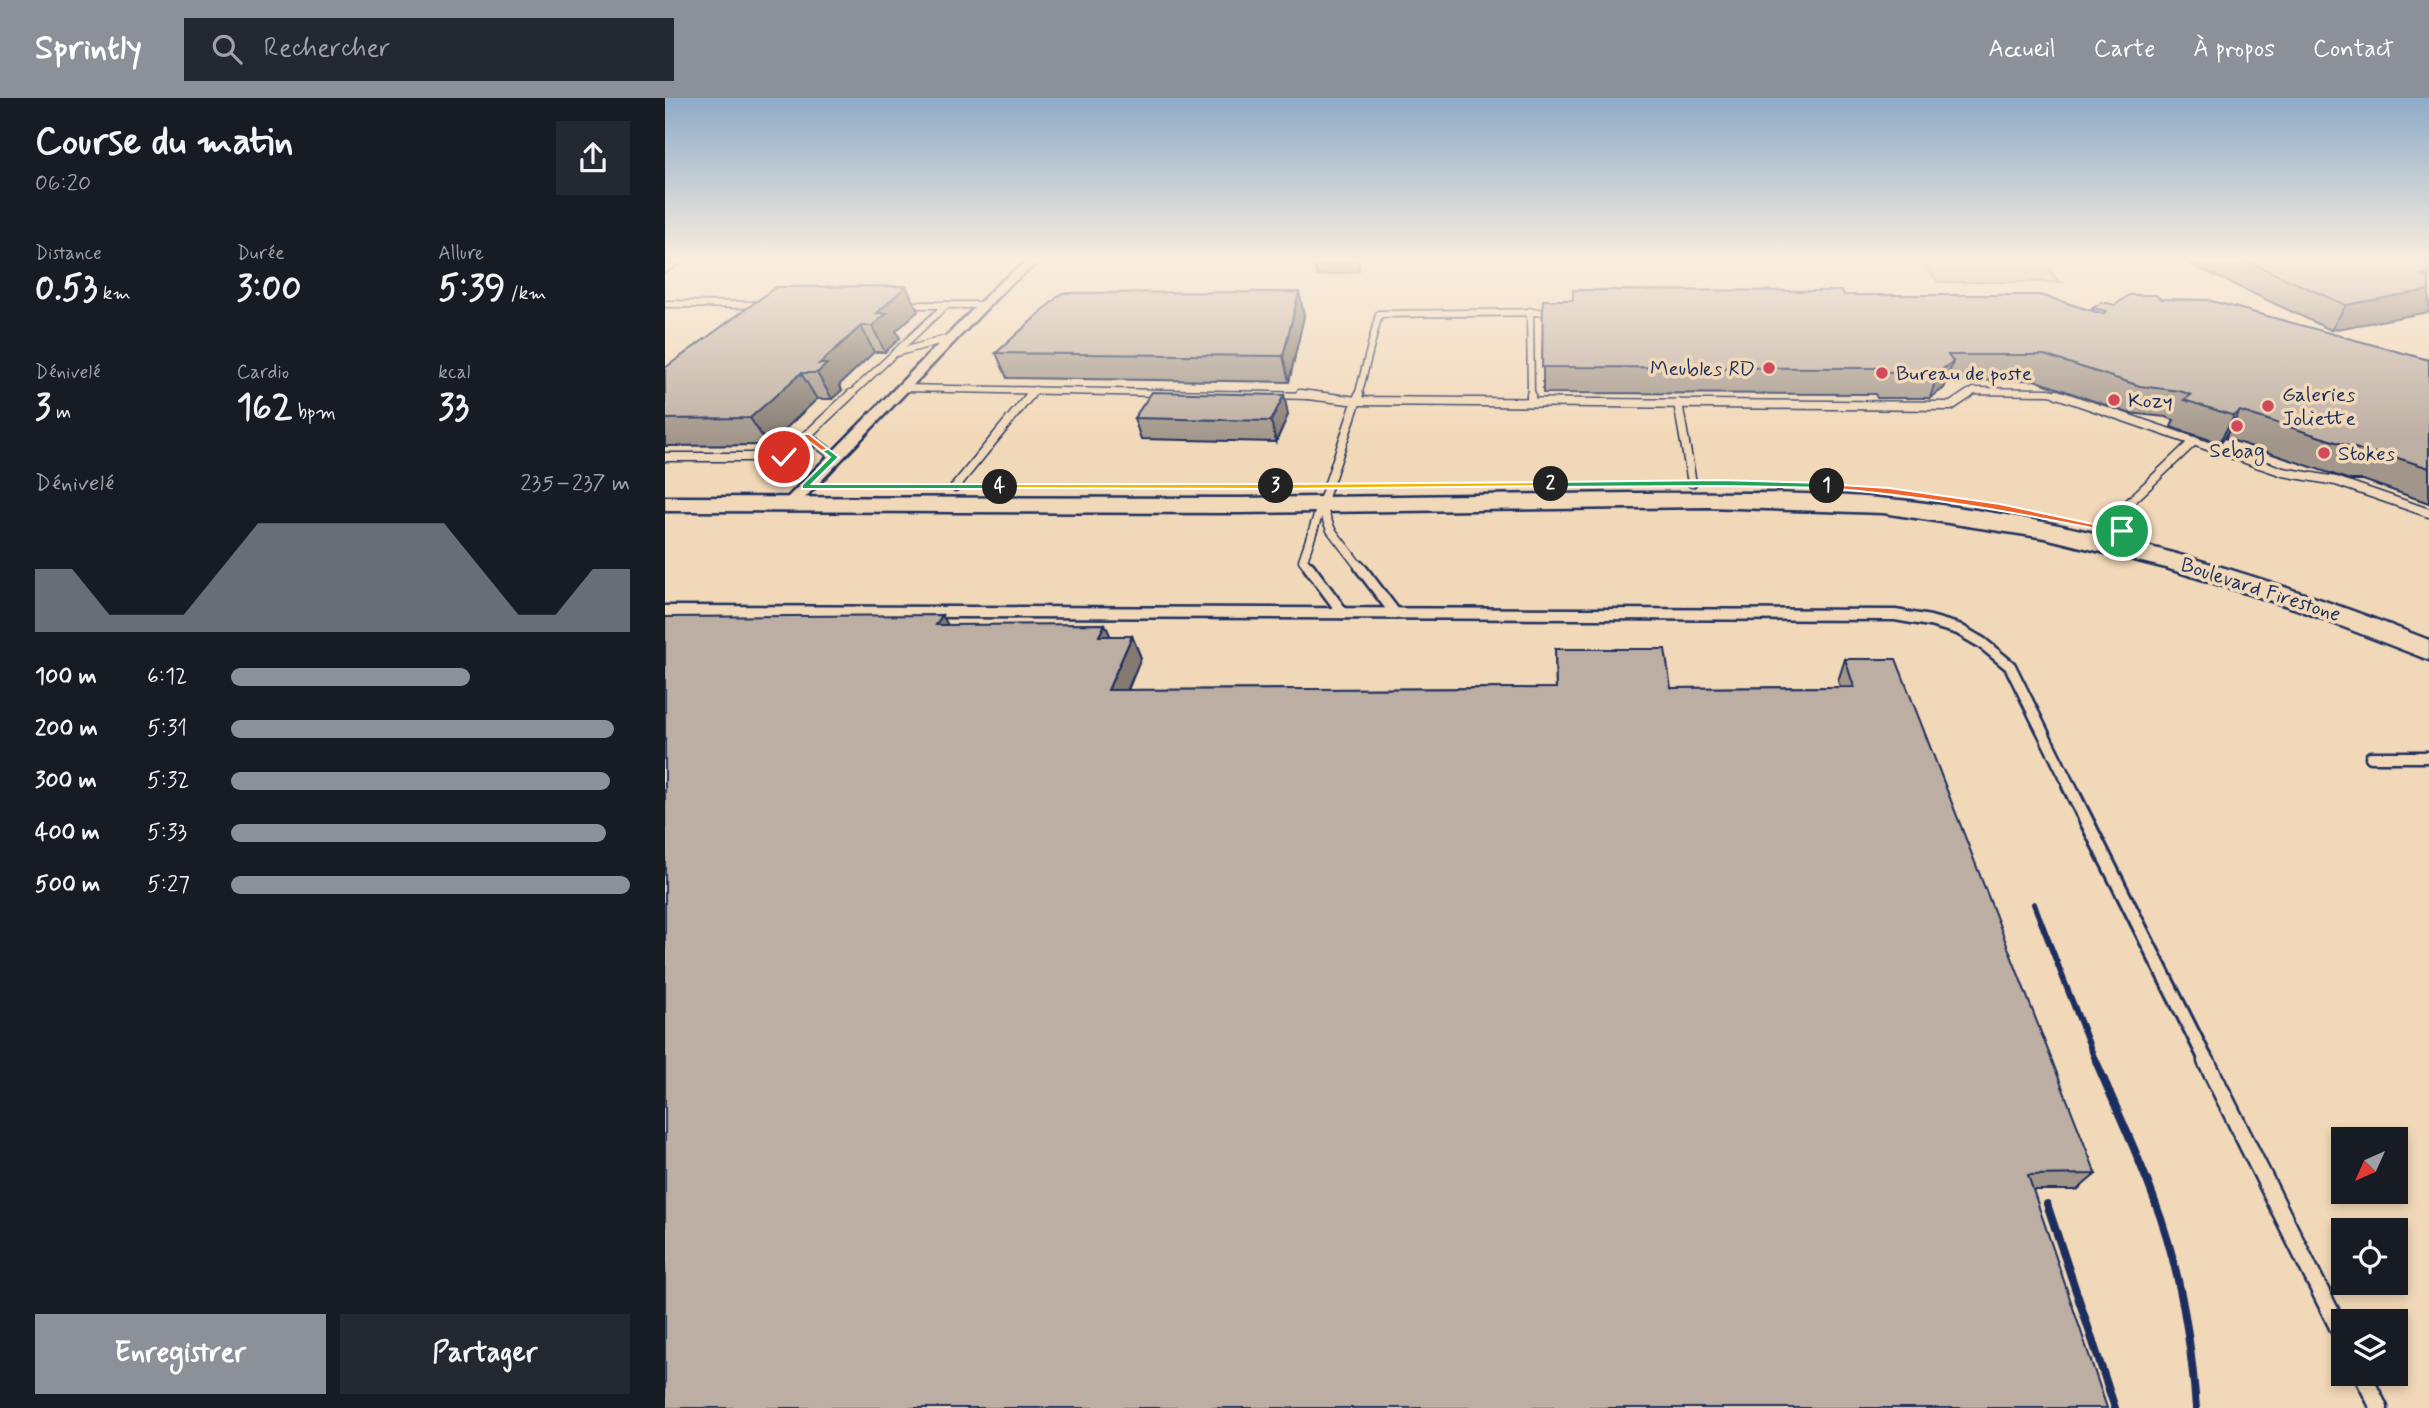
<!DOCTYPE html>
<html lang="fr">
<head>
<meta charset="utf-8">
<style>
  :root { --surface:#171b24; --page:#242831; --text:#f1f3f6; --muted:#9ea1a6; --accent:#8c9099 }
  body { margin:0; font-family:Mynerve,sans-serif; background:var(--page); color:var(--text); height:100vh; display:flex; flex-direction:column; font-size:26px; white-space:nowrap }
  * { box-sizing:border-box; margin:0 }
  p { font-size:23px; color:var(--muted) }
  .icon { flex:none; width:38px; height:38px; fill:none; stroke:currentColor; stroke-width:2; stroke-linecap:round; stroke-linejoin:round }
  .map { position:relative; flex:1; overflow:hidden }
  .details { display:flex; flex-direction:column; background:var(--surface); width:665px }
  .details>* { flex:none }
  .needle { width:46px; rotate:225deg }
  .buttons { position:absolute; left:1666px; top:1029px; display:grid; gap:14px }
  .buttons a { display:grid; place-items:center; width:77px; height:77px; border-radius:0px; background:var(--surface); box-shadow:0 4px 10px #0003; font-size:35px }
  .pin { position:absolute; display:grid; place-items:center; width:60px; height:60px; color:#fff; margin:-30px; border:4px solid #fff; border-radius:50%; box-shadow:0 2px 7px #0007 }
  .km { position:absolute; width:35px; height:35px; margin:-18px; border-radius:50%; background:#222; color:#fff; font-size:19px; line-height:35px; text-align:center }
  .round { display:grid; place-items:center; flex:none; width:74px; height:74px; border-radius:0px; background:var(--page) }
  .head { display:flex; align-items:center; justify-content:space-between; height:119px; padding:0 35px }
  h1 { font-size:38px; font-weight:700; line-height:52px }
  .metrics { display:grid; grid-template-columns:repeat(3,1fr); gap:10px; height:119px; padding:7px 35px }
  .metrics div { display:grid; align-content:center }
  .metrics b { font-size:35px; font-weight:700 }
  .metrics small { font-size:19px; font-weight:400 }
  .metrics p { font-size:19px }
  .chart { height:196px; padding:14px 35px }
  .chart p { display:flex; justify-content:space-between }
  .chart svg { width:100%; height:126px; margin-top:7px; fill:var(--accent); opacity:.7 }
  .button { display:flex; gap:14px; margin-top:auto; padding:14px 35px }
  .button a { flex:1; height:80px; border-radius:0px; background:var(--accent); color:#fff; font-size:28px; font-weight:700; line-height:80px; text-align:center }
  .button a+a { background:var(--page); color:var(--text) }
  ul { padding:0 35px; list-style:none; font-size:23px }
  li { display:grid; grid-template-columns:112px 84px 1fr; align-items:center; height:52px }
  li i { height:18px; border-radius:9px; background:var(--accent) }
  header { display:flex; align-items:center; gap:42px; box-sizing:border-box; height:98px; padding:0 35px; background:var(--accent); color:#fff }
  header strong { font-size:33px }
  nav { display:flex; gap:38px; margin-inline-start:auto; font-size:24px }
  .search { width:490px; height:63px; background:var(--page); display:flex; align-items:center; gap:18px; box-sizing:border-box; padding:0 24px; border-radius:0px; color:var(--muted); font-size:26px }
  main { display:flex; flex:1; min-height:0 }
  .map>svg:first-child { display:block }
  .green { fill:#d1bfab; stroke:#767784; stroke-width:2 }
  .lines { fill:none; stroke-linecap:round; stroke-linejoin:round }
  .service-far4-casing { stroke:#1b2f5e; stroke-width:9 }
  .service-far3-casing { stroke:#1b2f5e; stroke-width:11 }
  .service-far2-casing { stroke:#1b2f5e; stroke-width:15 }
  .service-far1-casing { stroke:#1b2f5e; stroke-width:18 }
  .service-casing { stroke:#1b2f5e; stroke-width:21 }
  .minor-casing { stroke:#1b2f5e; stroke-width:5 }
  .secondary-casing { stroke:#1b2f5e; stroke-width:5 }
  .service-far4 { stroke:#f1d8b8; stroke-width:6 }
  .service-far3 { stroke:#f1d8b8; stroke-width:8 }
  .service-far2 { stroke:#f1d8b8; stroke-width:10 }
  .service-far1 { stroke:#f1d8b8; stroke-width:12 }
  .service { stroke:#f1d8b8; stroke-width:16 }
  .minor { fill:#f1d8b8; fill-rule:evenodd }
  .secondary { fill:#f1d8b8; fill-rule:evenodd }
  .rail-far1 { stroke:#1b2f5e; stroke-width:6 }
  .rail { stroke:#1b2f5e; stroke-width:8 }
  .wall { fill:#a2968b; stroke:#1b2f5e; stroke-width:2 }
  .shaded-wall { fill:#847a71; stroke:#1b2f5e; stroke-width:2 }
  .building { fill:#bcaea2; stroke:#1b2f5e; stroke-width:2 }
  .split-1 { fill:#f0652b; stroke:#fff; stroke-width:2 }
  .split-2 { fill:#22a559; stroke:#fff; stroke-width:2 }
  .split-3 { fill:#f5b400; stroke:#fff; stroke-width:2 }
  .split-4 { fill:#f5b400; stroke:#fff; stroke-width:2 }
  .split-5 { fill:#22a559; stroke:#fff; stroke-width:2 }
  .split-6 { fill:#f0652b; stroke:#fff; stroke-width:2 }
  .poi-dot { fill:#d1495b; stroke:#f1d8b8; stroke-width:2.5 }
  .labels { text-anchor:middle; stroke-width:7; stroke-linejoin:round; paint-order:stroke }
  .far-poi-label { font-size:21px; fill:#1b2f5e; stroke:#f1d8b8; text-anchor:start }
  .far-street-label { font-size:21px; fill:#1b2f5e; stroke:#f1d8b8 }
</style>
</head>
<body>
<header>
<strong>Sprintly</strong>
<div class="search"><svg class="icon" aria-label="search" viewBox="0 0 24 24"><circle cx="10" cy="10" r="6"/><path d="M15 15l6 6"/></svg>Rechercher</div>
<nav><a>Accueil</a><a>Carte</a><a>À propos</a><a>Contact</a></nav>
</header>
<main>
<section class="details">
<div class="head"><div><h1>Course du matin</h1><p>06:20</p></div><a class="round"><svg class="icon" aria-label="share" viewBox="0 0 24 24"><path d="M12 15V3M7 8l5-5 5 5M5 13v7h14v-7"/></svg></a></div>
<div class="metrics">
<div><p>Distance</p><b>0.53<small> km</small></b></div>
<div><p>Durée</p><b>3:00</b></div>
<div><p>Allure</p><b>5:39<small> /km</small></b></div>
</div>
<div class="metrics">
<div><p>Dénivelé</p><b>3<small> m</small></b></div>
<div><p>Cardio</p><b>162<small> bpm</small></b></div>
<div><p>kcal</p><b>33</b></div>
</div>
<div class="chart"><p><span>Dénivelé</span>235–237 m</p>
<svg viewBox="0 0 160 44" preserveAspectRatio="none"><path d="M0 44V22L10 22L20 38L30 38L40 38L50 22L60 6L70 6L80 6L90 6L100 6L110 6L120 22L130 38L140 38L150 22L160 22V44z"/></svg>
</div>
<ul>
<li><b>100 m</b>6:12<i style="width:60%"></i></li>
<li><b>200 m</b>5:31<i style="width:96%"></i></li>
<li><b>300 m</b>5:32<i style="width:95%"></i></li>
<li><b>400 m</b>5:33<i style="width:94%"></i></li>
<li><b>500 m</b>5:27<i style="width:100%"></i></li>
</ul>
<div class="button"><a>Enregistrer</a><a>Partager</a></div>
</section>
<div class="map">
<svg width="1764" height="1310" viewBox="0 0 1764 1310">
  <rect width="100%" height="100%" fill="#f1d8b8"/>
  <filter id="ink" filterUnits="userSpaceOnUse"><feTurbulence type="fractalNoise" baseFrequency=".0143" numOctaves="2"/><feDisplacementMap in="SourceGraphic" scale="14" xChannelSelector="R" yChannelSelector="G"/><feConvolveMatrix kernelMatrix="1 2 1 2 8 2 1 2 1" color-interpolation-filters="sRGB"/></filter>
  <g filter="url(#ink)">
    <!-- green -->
    <polygon class="green" points="1255,160 1372,160 1395,184 1273,184"/>
    <g class="lines">
      <!-- service-far4 casing -->
      <g class="service-far4-casing">
        <g id="service-far4">
          <polyline points="0,171 19,160"/>
          <polyline points="0,206 99,207"/>
          <polyline points="238,207 319,207"/>
          <polyline points="865,213 866,298"/>
          <polyline points="231,255 288,239"/>
          <polyline points="238,290 650,298"/>
          <polyline points="184,298 281,207"/>
          <polyline points="365,298 370,292"/>
          <polyline points="693,298 714,216 891,214"/>
          <polyline points="1301,298 1309,293 1385,294 1397,298"/>
        </g>
      </g>
      <!-- service-far3 casing -->
      <g class="service-far3-casing">
        <g id="service-far3">
          <polyline points="635,296 692,303 1286,308 1304,296"/>
          <polyline points="866,296 866,304"/>
          <polyline points="1392,296 1618,374 1671,383 1764,415"/>
          <polyline points="1013,305 1027,385"/>
          <polyline points="141,337 170,359"/>
          <polyline points="0,359 119,359 186,296"/>
          <polyline points="290,389 366,296"/>
          <polyline points="656,407 666,432 696,471"/>
          <polyline points="1455,449 1465,404 1529,343"/>
          <polyline points="645,471 638,462 694,296"/>
        </g>
      </g>
      <!-- service-far2 casing -->
      <g class="service-far2-casing">
        <g id="service-far2">
          <polyline points="644,469 678,515"/>
          <polyline points="695,469 730,515"/>
          <polyline points="0,513 1230,517 1265,523 1293,531 1317,545 1345,568 1405,689"/>
          <polyline points="1706,659 1764,659"/>
        </g>
      </g>
      <!-- service-far1 casing -->
      <g class="service-far1-casing">
        <polyline id="service-far1" points="1404,688 1542,964"/>
      </g>
      <!-- service casing -->
      <g class="service-casing">
        <g id="service">
          <polyline points="1541,963 1678,1239"/>
          <polyline points="1697,1276 1714,1310"/>
        </g>
      </g>
      <!-- minor casing -->
      <g class="minor-casing">
        <polygon id="minor" points="366,160 378,160 341,190 132,408 120,408 118,405 120,402 333,186"/>
      </g>
      <!-- secondary casing -->
      <g class="secondary-casing">
        <path id="secondary" d="M969,395C1061,395 1153,393 1244,403C1423,423 1598,476 1764,542V562L1629,510L1501,470L1380,440L1218,415L1043,409L573,415L0,413V399L573,400Z"/>
      </g>
      <!-- service-far4 -->
      <use href="#service-far4" class="service-far4"/>
      <!-- service-far3 -->
      <use href="#service-far3" class="service-far3"/>
      <!-- service-far2 -->
      <use href="#service-far2" class="service-far2"/>
      <!-- service-far1 -->
      <use href="#service-far1" class="service-far1"/>
      <!-- service -->
      <use href="#service" class="service"/>
      <!-- minor -->
      <use href="#minor" class="minor"/>
      <!-- secondary -->
      <use href="#secondary" class="secondary"/>
      <!-- rail-far1 -->
      <polyline class="rail-far1" points="1369,806 1431,964"/>
      <!-- rail -->
      <g class="rail">
        <path d="M1431,963C1450,1008 1472,1054 1489,1101C1514,1167 1526,1240 1531,1310"/>
        <polyline points="1382,1106 1450,1310"/>
      </g>
    </g>
    <!-- wall -->
    <g class="wall">
      <polygon points="643,160 693,160 694,173 653,178"/>
      <polygon points="1512,160 1761,160 1666,232"/>
      <polygon points="241,188 253,213 231,233 235,240 220,254 209,254 174,287 177,292 167,301 152,301 103,347 0,348 0,270"/>
      <polygon points="908,192 1179,197 1427,213 1428,210 1495,201 1764,262 1764,405 1698,382 1685,382 1560,340 1554,345 1506,329 1509,322 1501,319 1463,315 1369,282 1282,283 1279,290 1265,300 1212,300 1210,296 878,295 878,202 908,202"/>
      <polygon points="634,194 639,218 624,284 342,280 331,255"/>
      <polygon points="619,297 623,317 611,344 476,341 469,320"/>
      <polygon points="283,527 446,538 467,538 476,560 463,592 891,590 890,551 1006,590 1175,589 1173,583 1180,561 1431,1076 1412,1092 1368,1092"/>
    </g>
    <!-- shaded-wall -->
    <g class="shaded-wall">
      <polygon points="650,160 693,160 694,173 653,178"/>
      <polygon points="1764,176 1764,214 1666,232 1681,207 1755,177"/>
      <polygon points="241,188 253,213 231,233 235,240 220,254 207,228 212,215"/>
      <polygon points="634,194 639,218 624,284 618,258"/>
      <polygon points="196,228 209,254 174,287 177,292 167,301 152,275 154,266"/>
      <polygon points="1288,264 1279,290 1265,300 1273,274"/>
      <polygon points="136,275 152,301 103,347 85,320"/>
      <polygon points="619,297 623,317 611,344 606,323"/>
      <polygon points="1575,313 1560,340 1554,345 1569,318"/>
      <polygon points="277,517 290,539 271,527"/>
      <polygon points="440,526 450,548 434,538"/>
      <polygon points="467,538 476,560 453,614 443,592"/>
    </g>
    <!-- building -->
    <g class="building">
      <polygon points="1574,160 1761,160 1764,161 1764,176 1755,177 1764,181 1764,192 1681,207"/>
      <polygon points="241,188 212,215 222,215 207,228 196,228 154,266 162,266 152,275 136,275 85,320 0,321 0,270 111,189"/>
      <polygon points="908,192 1177,193 1179,197 1375,197 1438,216 1441,213 1428,210 1437,204 1450,207 1464,197 1491,197 1495,201 1543,202 1764,262 1764,370 1717,355 1705,355 1575,313 1569,318 1519,302 1526,297 1515,293 1475,288 1379,257 1283,257 1288,264 1273,274 1219,274 1217,270 877,269 878,202 908,202"/>
      <polygon points="634,194 618,258 331,255 397,195"/>
      <polygon points="487,294 619,297 606,323 469,320"/>
      <polygon points="277,517 271,527 440,526 434,538 467,538 443,592 891,590 890,551 1000,551 1006,590 1189,589 1180,561 1231,561 1431,1076 1363,1077 1442,1310 0,1310 0,519"/>
    </g>
  </g>
  <!-- sky -->
  <linearGradient id="sky" x2="0" y2="1"><stop stop-color="#8eabc8"/><stop offset="0.47" stop-color="#f9eddf"/><stop offset="1" stop-color="#f9eddf" stop-opacity="0"/></linearGradient>
  <rect width="1764" height="343" fill="url(#sky)"/>
  <!-- split-1 -->
  <path class="split-1" d="M1159,386L1224,390L1335,406L1461,433L1457,436C1359,416 1261,398 1162,390Z"/>
  <!-- split-2 -->
  <polygon class="split-2" points="1055,382 1162,385 1166,388 1162,390 1055,388 886,389 882,386 886,384"/>
  <!-- split-3 -->
  <polygon class="split-3" points="886,384 889,388 611,391 606,388 611,386"/>
  <!-- split-4 -->
  <polygon class="split-4" points="335,386 611,386 615,388 611,391 332,390"/>
  <!-- split-5 -->
  <polygon class="split-5" points="157,350 162,350 174,359 147,386 335,386 339,389 335,391 137,391 137,387 165,359 157,353"/>
  <!-- split-6 -->
  <polygon class="split-6" points="138,336 144,336 163,351 157,353 142,342 122,360 116,360 116,357"/>
  <!-- markers -->
  <g class="poi-dot">
    <circle cx="1104" cy="270" r="7"/>
    <circle cx="1217" cy="275" r="7"/>
    <circle cx="1449" cy="302" r="7"/>
    <circle cx="1603" cy="308" r="7"/>
    <circle cx="1572" cy="328" r="7"/>
    <circle cx="1659" cy="355" r="7"/>
  </g>
  <g class="labels">
    <!-- far-poi labels -->
    <g class="far-poi-label">
      <text x="1090" y="277" text-anchor="end">Meubles RD</text>
      <text x="1231" y="282">Bureau de poste</text>
      <text x="1617" y="303">Galeries<tspan x="1617" dy="24">Joliette</tspan></text>
      <text x="1463" y="309">Kozy</text>
      <text x="1572" y="359" text-anchor="middle">Sebag</text>
      <text x="1673" y="362">Stokes</text>
    </g>
    <!-- far-street labels -->
    <g class="far-street-label">
      <text transform="translate(1596 491) rotate(18)" y="7">Boulevard Firestone</text>
    </g>
  </g>
</svg>
<div class="buttons">
<a><svg class="needle" viewBox="-14 -14 28 28"><path d="M0-13l5 13h-10z" fill="#e53935"/><path d="M0 13l5-13h-10z" fill="#9ea1a6"/></svg></a>
<a><svg class="icon" aria-label="locate" viewBox="0 0 24 24"><circle cx="12" cy="12" r="6"/><path d="M12 2v4M12 18v4M2 12h4M18 12h4"/></svg></a>
<a><svg class="icon" aria-label="layers" viewBox="0 0 24 24"><path d="M12 4l9 5-9 5-9-5zM3 14l9 5 9-5"/></svg></a>
</div>
<div class="pin" style="left:1457px;top:433px;background:#1e9e55"><svg class="icon" aria-label="arrive" viewBox="0 0 24 24"><path d="M6 21V4h12l-3 4 3 4H6"/></svg></div>
<div class="pin" style="left:119px;top:359px;background:#d93025"><svg class="icon" aria-label="check" viewBox="0 0 24 24"><path d="M5 12l5 5 9-10"/></svg></div>
<b class="km" style="left:1162px;top:388px">1</b>
<b class="km" style="left:886px;top:386px">2</b>
<b class="km" style="left:611px;top:388px">3</b>
<b class="km" style="left:335px;top:389px">4</b>
</div>
</main>
</body>
</html>
